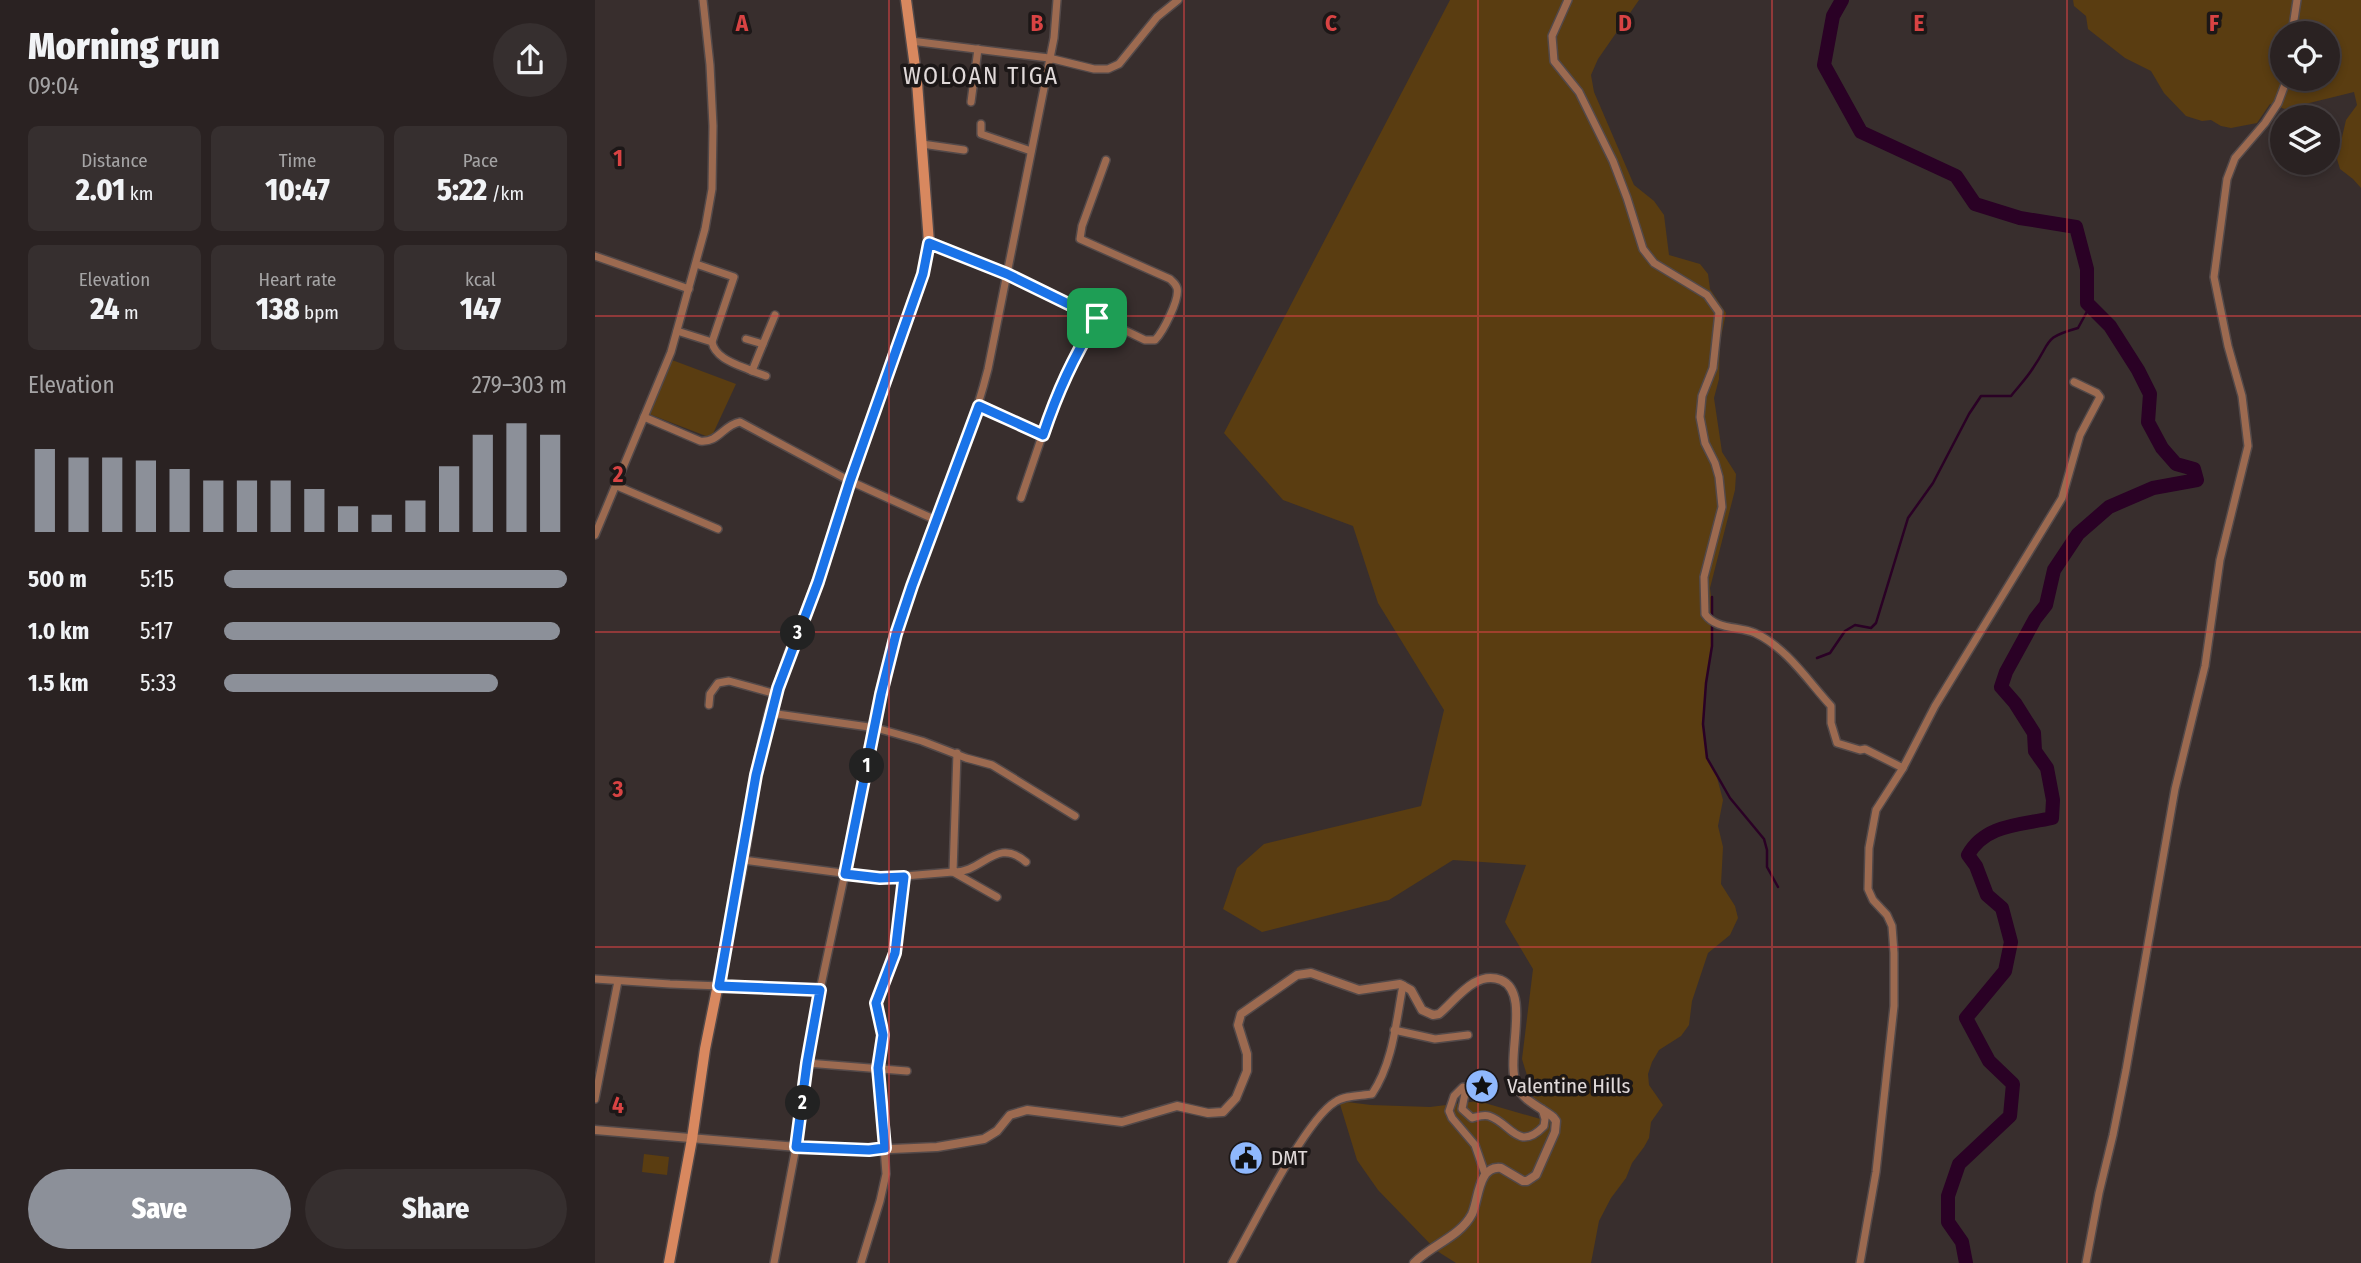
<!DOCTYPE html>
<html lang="en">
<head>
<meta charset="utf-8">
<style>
  :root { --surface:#2a2222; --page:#362f2f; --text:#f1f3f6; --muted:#a5a4a5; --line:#463f40; --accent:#8c9099 }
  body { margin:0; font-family:"Fira Sans Condensed",sans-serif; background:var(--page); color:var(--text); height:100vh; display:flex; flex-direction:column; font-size:26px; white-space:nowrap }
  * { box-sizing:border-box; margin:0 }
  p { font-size:23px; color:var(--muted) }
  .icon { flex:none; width:38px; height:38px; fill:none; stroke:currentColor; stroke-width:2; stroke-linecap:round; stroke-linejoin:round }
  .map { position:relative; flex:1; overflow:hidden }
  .details { display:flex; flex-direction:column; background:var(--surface); width:595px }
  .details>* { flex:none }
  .fabs { position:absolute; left:1675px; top:21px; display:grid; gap:14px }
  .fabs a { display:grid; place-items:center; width:70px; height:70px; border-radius:50%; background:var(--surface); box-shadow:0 4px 10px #0003,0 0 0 2px var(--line); font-size:35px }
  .pin { position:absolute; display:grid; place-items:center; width:60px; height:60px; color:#fff; margin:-30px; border-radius:14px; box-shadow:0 4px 10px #0006 }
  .km { position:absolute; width:35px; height:35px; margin:-18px; border-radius:50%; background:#222; color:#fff; font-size:19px; line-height:35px; text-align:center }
  .round { display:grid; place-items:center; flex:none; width:74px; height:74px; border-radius:37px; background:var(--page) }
  .summary { display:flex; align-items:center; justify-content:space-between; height:119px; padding:0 28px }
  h1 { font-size:38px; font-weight:800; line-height:52px }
  .metrics { display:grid; grid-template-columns:repeat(3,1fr); gap:10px; height:119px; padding:7px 28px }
  .metrics div { display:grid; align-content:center; border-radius:10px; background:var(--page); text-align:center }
  .metrics b { font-size:30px; font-weight:800 }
  .metrics small { font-size:19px; font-weight:400 }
  .metrics p { font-size:19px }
  .chart { height:196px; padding:14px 28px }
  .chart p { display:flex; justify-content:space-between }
  .chart svg { width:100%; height:126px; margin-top:7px; stroke:var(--accent); stroke-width:6 }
  .cta { display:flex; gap:14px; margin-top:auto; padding:14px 28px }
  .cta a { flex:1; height:80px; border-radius:42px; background:var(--accent); color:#fff; font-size:28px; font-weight:800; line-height:80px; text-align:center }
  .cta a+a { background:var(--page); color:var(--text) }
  ul { padding:0 28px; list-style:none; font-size:23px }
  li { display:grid; grid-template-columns:112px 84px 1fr; align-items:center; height:52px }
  li i { height:18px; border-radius:9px; background:var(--accent) }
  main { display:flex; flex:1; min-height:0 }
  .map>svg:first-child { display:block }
  .green { fill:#5a3d11; fill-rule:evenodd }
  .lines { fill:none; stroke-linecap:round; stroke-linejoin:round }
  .stream { stroke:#2a0125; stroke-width:2.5 }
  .river { stroke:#2a0125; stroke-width:14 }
  .minor-casing { stroke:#534949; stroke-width:10 }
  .tertiary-casing { stroke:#534949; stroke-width:11 }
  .secondary-casing { stroke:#534949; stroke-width:13 }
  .minor { stroke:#9c6a50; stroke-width:7 }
  .tertiary { stroke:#9c6a50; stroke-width:8 }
  .secondary { stroke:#d8885f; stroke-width:10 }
  .route-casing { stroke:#fff; stroke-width:14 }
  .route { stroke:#1a73e8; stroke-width:9 }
  .grid { fill:none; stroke:#d84343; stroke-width:2; stroke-opacity:0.55 }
  .labels { text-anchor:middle; stroke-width:7; stroke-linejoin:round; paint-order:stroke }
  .poi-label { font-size:21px; fill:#e0d9d9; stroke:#1c1717; text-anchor:start }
  .quarter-label { font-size:24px; letter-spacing:2px; fill:#e0d9d9; stroke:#1c1717 }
  .grid-label { font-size:23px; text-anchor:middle; font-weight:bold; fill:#d84343; stroke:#1c1717; stroke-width:7; stroke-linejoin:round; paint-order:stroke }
</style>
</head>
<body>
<main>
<section class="details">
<div class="summary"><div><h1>Morning run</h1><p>09:04</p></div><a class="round"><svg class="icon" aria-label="share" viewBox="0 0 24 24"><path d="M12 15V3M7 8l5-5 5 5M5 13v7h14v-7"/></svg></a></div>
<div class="metrics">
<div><p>Distance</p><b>2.01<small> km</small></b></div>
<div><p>Time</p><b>10:47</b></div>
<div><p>Pace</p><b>5:22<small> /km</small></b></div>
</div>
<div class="metrics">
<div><p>Elevation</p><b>24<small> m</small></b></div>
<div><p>Heart rate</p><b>138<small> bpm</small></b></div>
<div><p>kcal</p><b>147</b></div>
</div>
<div class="chart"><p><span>Elevation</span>279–303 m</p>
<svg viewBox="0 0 160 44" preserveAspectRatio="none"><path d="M5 44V15M15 44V18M25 44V18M35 44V19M45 44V22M55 44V26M65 44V26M75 44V26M85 44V29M95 44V35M105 44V38M115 44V33M125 44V21M135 44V10M145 44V6M155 44V10"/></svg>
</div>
<ul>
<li><b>500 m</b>5:15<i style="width:100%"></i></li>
<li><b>1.0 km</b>5:17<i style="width:98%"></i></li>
<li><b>1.5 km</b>5:33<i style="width:80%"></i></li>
</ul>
<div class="cta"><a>Save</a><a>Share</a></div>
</section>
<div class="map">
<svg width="1766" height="1263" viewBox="0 0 1766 1263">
  <rect width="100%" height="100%" fill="#382e2d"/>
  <!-- green -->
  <g class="green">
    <polygon points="855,0 1044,0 1003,59 996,75 999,92 1039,185 1059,201 1069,215 1074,255 1105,264 1113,274 1115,289 1131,313 1125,342 1124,379 1119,398 1127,452 1141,474 1140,490 1115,588 1118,613 1117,646 1111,683 1108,724 1112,758 1121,774 1128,800 1123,826 1128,847 1126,884 1140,906 1143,918 1135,935 1113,953 1097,1001 1094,1025 1086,1036 1064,1050 1057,1062 1053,1074 1054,1085 1068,1105 1056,1122 1054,1138 1049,1147 1037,1163 1031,1178 1016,1198 1004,1221 996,1263 861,1263 842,1251 783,1190 762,1160 744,1101 776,1105 835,1107 883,1101 966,1125 940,1102 927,1059 938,969 910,922 931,865 858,860 794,900 667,932 628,909 642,868 669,844 826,806 849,710 783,603 758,526 688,500 629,433"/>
    <path d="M1478,0H1766V188L1758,179L1745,169L1742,159L1751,120L1762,105L1759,92L1690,109L1675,104L1662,123L1636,128L1626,126L1616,120L1607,121L1591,116L1569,93L1556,71L1530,58L1493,29L1491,16L1479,6ZM1687,33H1732V79H1687Z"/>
    <polygon points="77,360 141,384 116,438 54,414"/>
    <polygon points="49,1154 74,1157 72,1175 47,1172"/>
  </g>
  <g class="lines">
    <!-- stream -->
    <g class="stream">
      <polyline points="1117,597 1117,646 1111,683 1108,724 1112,758 1135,798 1169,839 1172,850 1172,867 1183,887"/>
      <path d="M1222,658L1235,653L1250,631L1260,625L1276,628L1281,623L1313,518L1338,483L1374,414L1386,396H1416C1423,387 1432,378 1438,368C1457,341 1447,338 1483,328L1495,306"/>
    </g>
    <!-- river -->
    <path class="river" d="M1247,0L1238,16L1229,65L1266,132L1361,176L1380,204L1425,218L1481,227L1492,269V303L1515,326L1543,370L1555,394L1553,422L1567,448L1581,464L1599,469L1602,480L1558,488L1514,507L1483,534L1459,570L1451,605L1440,619L1411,672L1406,687L1420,703L1439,733L1440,751L1452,768L1458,800L1457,818C1426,825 1390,824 1373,855L1381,866L1392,895L1407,908L1416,942L1410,971L1371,1018L1394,1061L1418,1084L1415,1116L1364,1164L1353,1196V1222L1367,1242L1371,1263"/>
    <!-- minor casing -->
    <g class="minor-casing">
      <g id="minor">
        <path d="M973,0L957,36L959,61L984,92L1018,161L1032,198L1048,249L1059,263L1112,295L1124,312L1118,368L1107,396L1105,417L1110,443L1120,463L1124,477L1127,507L1109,577L1110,614C1121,630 1144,626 1160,633C1192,648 1213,681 1236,706V723L1242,743L1265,750L1270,749L1308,768"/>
        <polyline points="1697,33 1702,0"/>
        <polyline points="316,41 454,58 499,69 513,69 524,64 562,17 583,0"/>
        <polyline points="376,102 383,49"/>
        <polyline points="386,124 386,134 436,151"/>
        <polyline points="327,144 369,150"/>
        <path d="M334,243L412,274L550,340H560C568,332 585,299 582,288C581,284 578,282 575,279L485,239L487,226L511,160"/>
        <polyline points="0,256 94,289"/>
        <path d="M101,264L139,277L117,342C120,359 144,365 157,371L168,344L151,339"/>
        <polyline points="82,331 117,342"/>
        <polyline points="168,344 180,315"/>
        <polyline points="157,371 171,376"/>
        <polyline points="384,406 448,435"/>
        <path d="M49,417L105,441C124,443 128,425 145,422L255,481L343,521"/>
        <polyline points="22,486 123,529"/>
        <polyline points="426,498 463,389 476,362 502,318"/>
        <polyline points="0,535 76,352 110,229 117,189 118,126 115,65 108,0"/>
        <polyline points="114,705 115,694 123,683 134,681 181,694"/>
        <polyline points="175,713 281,728 327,741 371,758 397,765 480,816"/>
        <path d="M362,753L358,872C388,873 401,836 431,862"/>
        <polyline points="148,860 285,878 358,872 402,897"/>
        <polyline points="0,979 75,984 225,990"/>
        <polyline points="799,1030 840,1039 873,1035"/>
        <polyline points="212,1063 312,1071"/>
        <polyline points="0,1099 23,981"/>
        <path d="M890,1174L880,1145L857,1118L854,1111L859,1096L868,1087L871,1088L867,1109L877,1118C882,1117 888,1114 894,1116C916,1123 923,1153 949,1126L950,1119L947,1109"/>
        <path d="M179,1263L201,1147L212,1063L225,990L281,728C295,603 362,491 393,369L459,38L462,0"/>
        <polyline points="266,1263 285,1201 291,1174 283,1068 287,1035 281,1003 300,953 309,877"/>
        <path d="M637,1263C657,1228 710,1120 740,1102C750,1095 765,1096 777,1094C798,1063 801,1022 808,985"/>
        <polyline points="1265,1263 1281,1172 1299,1006 1299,953 1297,926 1292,915 1278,900 1273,889 1274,848 1281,810 1308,768 1340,706 1467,498 1485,435 1505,397 1502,393 1479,382"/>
        <polyline points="1491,1263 1504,1193 1518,1135 1531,1070 1580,789 1610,666 1625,560 1653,446 1647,396 1633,346 1619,277 1632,179 1640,158 1670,123 1683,103 1692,79"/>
      </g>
    </g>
    <!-- tertiary casing -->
    <g class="tertiary-casing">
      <path id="tertiary" d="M0,1130L214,1148L274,1150L342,1147L389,1139L402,1131L415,1115L432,1110L527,1122L582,1106L613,1113L628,1112L641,1098L652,1071V1054L643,1025L646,1014L702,975L716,973L764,990L805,984L816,990L827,1010L838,1015L844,1014C861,1000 880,970 906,980C937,993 909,1060 922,1086C928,1101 947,1108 958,1117L961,1121L960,1132L941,1175L932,1181H928L906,1168C883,1165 884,1199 877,1214C865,1237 836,1245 819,1263"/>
    </g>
    <!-- secondary casing -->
    <g class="secondary-casing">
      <polyline id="secondary" points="74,1263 97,1139 110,1049 148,860 161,775 175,713 195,653 223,582 255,481 328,274 334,243 322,82 311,0"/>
    </g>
    <!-- minor -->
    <use href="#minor" class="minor"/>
    <!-- tertiary -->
    <use href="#tertiary" class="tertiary"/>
    <!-- secondary -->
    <use href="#secondary" class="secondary"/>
  </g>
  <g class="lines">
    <!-- route casing -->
    <g class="route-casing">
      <path id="route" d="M334,243L412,274L502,318C478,359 463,390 448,435L384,406L317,586L301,634L286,694L250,874L285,878L309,877L300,953L281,1003L288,1035L283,1068L290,1148L274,1150L201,1147L212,1063L225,990L124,986L161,775L183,688L223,582L255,481L328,274Z"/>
    </g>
    <!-- route -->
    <use href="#route" class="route"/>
  </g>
  <!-- grid -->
  <path class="grid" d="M294,0V1263M589,0V1263M883,0V1263M1177,0V1263M1472,0V1263M0,316H1766M0,632H1766M0,947H1766"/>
  <!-- icons -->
  <defs>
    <g id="sight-disc" transform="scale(1.75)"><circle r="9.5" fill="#8fb8fd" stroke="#1c1717"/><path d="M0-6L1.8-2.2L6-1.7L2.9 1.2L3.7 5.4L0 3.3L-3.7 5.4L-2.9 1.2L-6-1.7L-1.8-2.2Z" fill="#111"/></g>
    <g id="civic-disc" transform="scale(1.75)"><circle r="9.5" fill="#8fb8fd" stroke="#1c1717"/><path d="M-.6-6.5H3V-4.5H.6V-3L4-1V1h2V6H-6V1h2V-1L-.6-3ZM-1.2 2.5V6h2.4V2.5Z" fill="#111"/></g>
  </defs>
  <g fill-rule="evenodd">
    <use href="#sight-disc" x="887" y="1086"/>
    <use href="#civic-disc" x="651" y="1158"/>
  </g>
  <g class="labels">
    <!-- poi labels -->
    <g class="poi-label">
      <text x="912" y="1093">Valentine Hills</text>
      <text x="676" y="1165">DMT</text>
    </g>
    <!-- quarter labels -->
    <g class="quarter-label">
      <text x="386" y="84">WOLOAN TIGA</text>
    </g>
  </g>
  <g class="grid-label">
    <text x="147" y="31">A</text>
    <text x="442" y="31">B</text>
    <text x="736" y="31">C</text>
    <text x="1030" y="31">D</text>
    <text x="1324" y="31">E</text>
    <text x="1619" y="31">F</text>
    <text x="23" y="166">1</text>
    <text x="23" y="482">2</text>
    <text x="23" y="797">3</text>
    <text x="23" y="1113">4</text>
  </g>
</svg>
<div class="fabs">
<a><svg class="icon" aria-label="locate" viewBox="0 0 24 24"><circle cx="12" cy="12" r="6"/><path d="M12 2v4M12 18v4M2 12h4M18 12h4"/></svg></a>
<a><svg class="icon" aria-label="layers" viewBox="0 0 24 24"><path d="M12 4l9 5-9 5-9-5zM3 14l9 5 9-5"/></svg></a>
</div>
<div class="pin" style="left:502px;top:318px;background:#1e9e55"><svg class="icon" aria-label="arrive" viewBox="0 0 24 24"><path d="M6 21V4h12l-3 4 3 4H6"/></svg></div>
<b class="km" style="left:272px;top:766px">1</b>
<b class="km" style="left:208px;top:1103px">2</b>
<b class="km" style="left:203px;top:633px">3</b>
</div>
</main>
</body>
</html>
